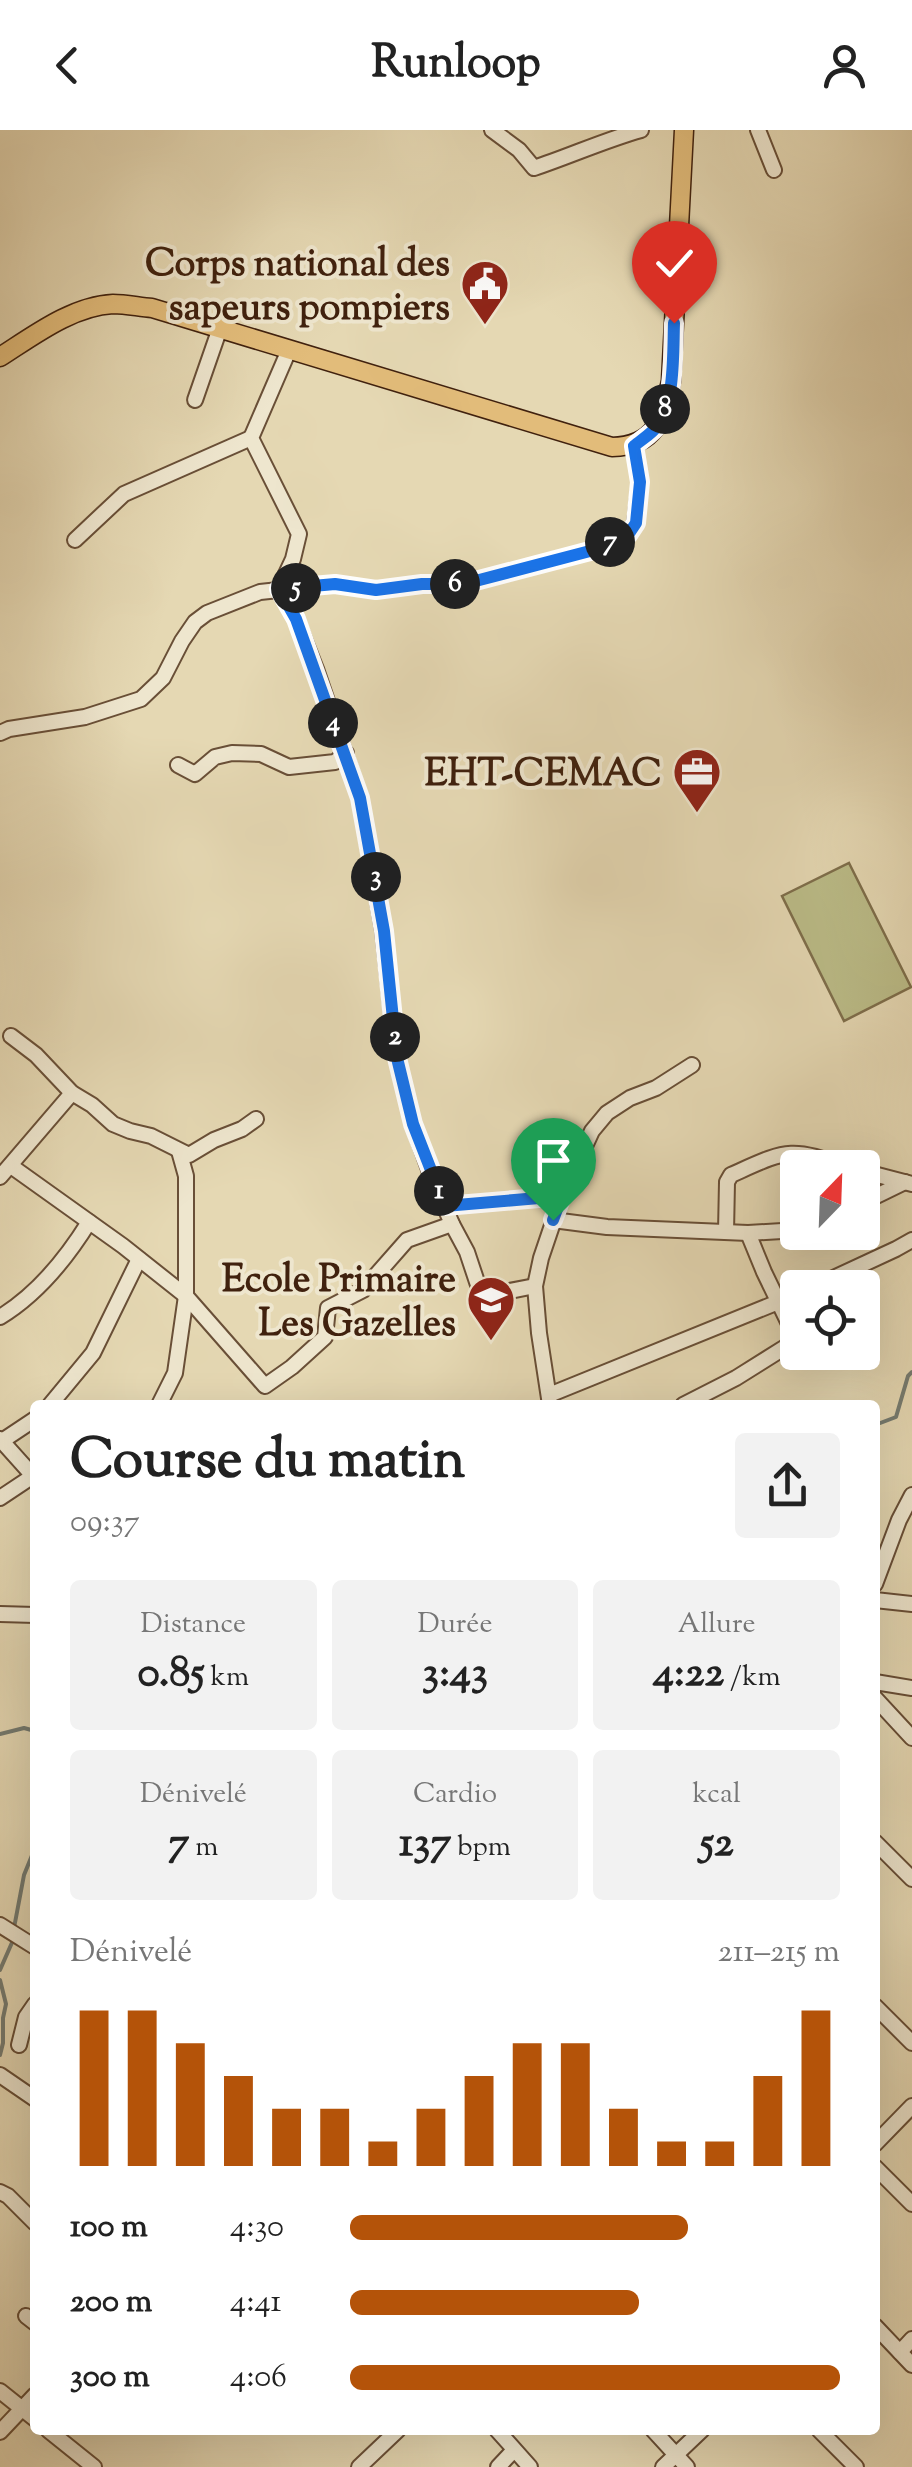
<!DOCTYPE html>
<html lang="fr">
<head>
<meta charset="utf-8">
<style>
  :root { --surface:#fff; --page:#f2f2f2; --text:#222; --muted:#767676; --accent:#b45309 }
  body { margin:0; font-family:"Sorts Mill Goudy",serif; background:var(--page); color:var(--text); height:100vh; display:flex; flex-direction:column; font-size:38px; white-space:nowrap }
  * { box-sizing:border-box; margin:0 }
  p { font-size:32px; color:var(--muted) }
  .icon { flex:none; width:55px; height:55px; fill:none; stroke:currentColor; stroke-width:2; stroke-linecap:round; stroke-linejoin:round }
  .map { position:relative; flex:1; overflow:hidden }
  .sheet { position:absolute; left:30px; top:1270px; width:850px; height:1035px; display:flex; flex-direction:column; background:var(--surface); border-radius:10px; box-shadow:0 10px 40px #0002 }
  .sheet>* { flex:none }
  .needle { width:65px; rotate:23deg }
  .tools { position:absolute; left:780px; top:1020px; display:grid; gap:20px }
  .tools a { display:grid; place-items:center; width:100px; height:100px; border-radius:10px; background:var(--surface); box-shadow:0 10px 40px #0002; font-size:50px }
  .pin { position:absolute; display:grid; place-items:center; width:85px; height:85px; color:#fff; margin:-102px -42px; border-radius:50% 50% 50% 0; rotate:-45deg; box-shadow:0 0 10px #0007 }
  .pin .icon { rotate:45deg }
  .km { position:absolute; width:50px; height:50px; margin:-25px; border-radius:50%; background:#222; color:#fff; font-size:28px; line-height:50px; text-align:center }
  .round { display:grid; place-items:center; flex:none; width:105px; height:105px; border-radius:10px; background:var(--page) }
  .head { display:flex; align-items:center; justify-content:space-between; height:170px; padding:0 40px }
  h1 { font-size:55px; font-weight:800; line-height:75px }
  .metrics { display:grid; grid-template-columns:repeat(3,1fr); gap:15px; height:170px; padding:10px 40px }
  .metrics div { display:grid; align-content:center; border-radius:10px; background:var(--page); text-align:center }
  .metrics b { font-size:42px; font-weight:800 }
  .metrics small { font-size:28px; font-weight:400 }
  .metrics p { font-size:28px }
  .chart { height:280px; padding:20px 40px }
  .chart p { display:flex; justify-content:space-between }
  .chart svg { width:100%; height:180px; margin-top:10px; stroke:var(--accent); stroke-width:6 }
  ul { padding:0 40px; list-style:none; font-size:32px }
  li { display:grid; grid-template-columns:160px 120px 1fr; align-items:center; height:75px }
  li i { height:25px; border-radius:12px; background:var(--accent) }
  header { display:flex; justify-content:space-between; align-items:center; height:130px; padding:0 40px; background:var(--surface); font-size:45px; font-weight:800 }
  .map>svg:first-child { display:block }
  .green { fill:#bbbc88; stroke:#7e6e4b; stroke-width:2.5 }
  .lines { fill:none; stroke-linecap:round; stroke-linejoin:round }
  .stream { stroke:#757c72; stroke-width:4 }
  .minor-casing { stroke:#694f37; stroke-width:18 }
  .major-casing { stroke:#40210e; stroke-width:21 }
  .minor { stroke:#eee6ce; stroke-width:14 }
  .major { stroke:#e2bc7a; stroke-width:18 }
  .route-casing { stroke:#fff; stroke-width:20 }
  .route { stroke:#1a73e8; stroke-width:12 }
  .labels { text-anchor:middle; stroke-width:8; stroke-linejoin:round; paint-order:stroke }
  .poi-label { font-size:38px; font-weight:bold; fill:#40210e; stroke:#eee6ce; text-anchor:end }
</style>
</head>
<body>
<header><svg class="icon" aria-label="back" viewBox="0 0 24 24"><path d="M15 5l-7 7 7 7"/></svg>Runloop<svg class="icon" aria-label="person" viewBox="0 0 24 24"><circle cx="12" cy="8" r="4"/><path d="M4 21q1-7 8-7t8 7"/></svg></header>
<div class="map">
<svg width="912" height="2337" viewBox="0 0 912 2337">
  <rect width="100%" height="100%" fill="#e5d8b3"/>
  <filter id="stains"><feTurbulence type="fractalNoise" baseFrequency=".002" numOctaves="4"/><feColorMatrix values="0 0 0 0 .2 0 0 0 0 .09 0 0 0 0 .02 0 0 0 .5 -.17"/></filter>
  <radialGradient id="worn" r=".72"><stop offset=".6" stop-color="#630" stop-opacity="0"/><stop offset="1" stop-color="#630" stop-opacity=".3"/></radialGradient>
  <!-- green -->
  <polygon class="green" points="849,733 911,857 844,891 782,766"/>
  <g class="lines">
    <!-- stream -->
    <g class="stream">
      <polyline points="875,1295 896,1287 908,1246 912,1242"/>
      <polyline points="0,1604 24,1598 35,1601"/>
      <polyline points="14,1798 24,1745 35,1718"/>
      <polyline points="0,1840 14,1808"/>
      <polyline points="0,1850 6,1874 3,1888 3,1913 0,1925"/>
    </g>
    <!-- minor casing -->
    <g class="minor-casing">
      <g id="minor">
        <path d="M492,0L519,20L534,38C570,26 605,10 641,0"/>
        <polyline points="758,0 774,40"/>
        <polyline points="289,220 251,308 299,404 293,429 279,459 296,489 316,539 360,668 383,801 397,928 413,994 431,1045 452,1094 467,1122 481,1164 484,1166 535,1156"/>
        <polyline points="195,270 220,198"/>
        <polyline points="75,410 124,364 251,308"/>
        <polyline points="0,603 9,599 85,587 141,569 163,548 182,511 195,492 207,483 260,462 335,454 377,460 421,454 465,454 590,421 627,405 635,393 640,351 634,316"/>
        <polyline points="178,635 195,644 215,627 232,623 261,624 289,637 335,632 346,623"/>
        <polyline points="11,906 36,925 72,963 92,975 113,994 130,1001 151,1006 189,1025 214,1010 242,999 256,989"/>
        <polyline points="11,1036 123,1116 186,1166 265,1256 292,1237 325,1207 328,1178 363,1160 407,1110 452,1094"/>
        <polyline points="862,1041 912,1054"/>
        <polyline points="0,1047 72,963"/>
        <polyline points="862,1073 905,1052"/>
        <polyline points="445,1076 562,1066"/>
        <polyline points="553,1090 607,1097 748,1103 798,1100"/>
        <path d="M726,1102L727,1052L731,1045C787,1020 789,1016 849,1038"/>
        <polyline points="812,1158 896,1119 912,1110"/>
        <path d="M0,1187C38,1164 66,1129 89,1092"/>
        <polyline points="549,1265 798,1164"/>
        <polyline points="50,1275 93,1223 139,1129"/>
        <polyline points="159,1275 175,1243 186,1166 186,1046 179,1021"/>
        <polyline points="550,1275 539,1203 535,1156 541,1128 562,1066 592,1001 607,983 630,968 656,958 692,935"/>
        <polyline points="683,1275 736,1248 787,1216 793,1202 764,1142 748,1103"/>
        <polyline points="0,1309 35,1348"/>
        <polyline points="2,1311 35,1289"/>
        <polyline points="0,1368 33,1346"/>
        <polyline points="875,1454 899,1390 912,1365"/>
        <polyline points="875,1470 912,1474"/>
        <polyline points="0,1484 35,1485"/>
        <polyline points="875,1552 912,1558"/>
        <polyline points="875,1568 912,1608"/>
        <polyline points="875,1712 912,1749"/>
        <polyline points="0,1795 35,1817"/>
        <polyline points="875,1876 912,1913"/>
        <polyline points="19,1915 26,1887 35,1874"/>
        <polyline points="0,1945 35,1969"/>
        <polyline points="875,2014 912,1976"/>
        <polyline points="875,2037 912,2074"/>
        <polyline points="0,2062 8,2066 35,2093"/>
        <polyline points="26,2186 35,2193"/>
        <polyline points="875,2196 912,2235"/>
        <polyline points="900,2222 912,2209"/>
        <polyline points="0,2261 35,2289"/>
        <polyline points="48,2300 94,2337"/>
        <polyline points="497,2300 530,2337"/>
        <polyline points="653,2300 687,2337"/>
        <polyline points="819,2300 856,2337"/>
        <polyline points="0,2302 35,2265"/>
        <polyline points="359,2337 398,2300"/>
        <polyline points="498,2337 514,2320"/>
        <polyline points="663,2337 702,2300"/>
      </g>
    </g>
    <!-- major casing -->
    <g class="major-casing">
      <path id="major" d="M0,227C33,206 72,176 113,174C126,174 139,177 152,178L612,317C656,316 663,289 671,251L684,0"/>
    </g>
    <!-- minor -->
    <use href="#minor" class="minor"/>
    <!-- major -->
    <use href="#major" class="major"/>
  </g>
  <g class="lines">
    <!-- route casing -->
    <g class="route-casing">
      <path id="route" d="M553,1090L562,1066L445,1076L413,994L397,928L384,801L360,668L296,489L279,459L335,454L376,460L422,454H464L590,421L628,405L636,393L640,352L634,316C641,310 653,303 658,295C675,271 673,221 674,193"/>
    </g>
    <!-- route -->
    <use href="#route" class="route"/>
  </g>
  <!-- icons -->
  <defs>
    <g id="civic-pin" transform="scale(2.5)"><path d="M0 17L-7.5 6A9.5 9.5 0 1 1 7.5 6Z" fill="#8f2418" stroke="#eee6ce"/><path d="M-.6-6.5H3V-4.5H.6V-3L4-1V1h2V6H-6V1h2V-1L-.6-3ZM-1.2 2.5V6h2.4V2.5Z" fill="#fff"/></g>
    <g id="office-pin" transform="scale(2.5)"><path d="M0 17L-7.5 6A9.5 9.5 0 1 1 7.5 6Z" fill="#8f2418" stroke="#eee6ce"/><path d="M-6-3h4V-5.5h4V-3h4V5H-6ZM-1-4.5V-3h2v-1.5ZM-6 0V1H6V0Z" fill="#fff"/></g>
    <g id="school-pin" transform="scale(2.5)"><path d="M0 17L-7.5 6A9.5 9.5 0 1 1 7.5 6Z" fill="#8f2418" stroke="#eee6ce"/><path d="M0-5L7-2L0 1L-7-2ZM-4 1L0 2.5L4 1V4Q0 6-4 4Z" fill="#fff"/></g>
  </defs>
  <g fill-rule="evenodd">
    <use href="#civic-pin" x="485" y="154"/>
    <use href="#office-pin" x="697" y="642"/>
    <use href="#school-pin" x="491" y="1170"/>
  </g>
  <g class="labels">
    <!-- poi labels -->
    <g class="poi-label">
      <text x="450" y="145">Corps national des<tspan x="450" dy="44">sapeurs pompiers</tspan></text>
      <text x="662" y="655">EHT-CEMAC</text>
      <text x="456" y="1161">Ecole Primaire<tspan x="456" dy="44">Les Gazelles</tspan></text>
    </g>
  </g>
  <rect width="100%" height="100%" filter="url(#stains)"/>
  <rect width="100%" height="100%" fill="url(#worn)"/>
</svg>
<div class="tools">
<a><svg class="needle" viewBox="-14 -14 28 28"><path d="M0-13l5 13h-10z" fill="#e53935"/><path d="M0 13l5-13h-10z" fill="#767676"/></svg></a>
<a><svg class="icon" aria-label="locate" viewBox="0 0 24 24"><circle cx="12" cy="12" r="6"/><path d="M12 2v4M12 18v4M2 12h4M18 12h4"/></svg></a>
</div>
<div class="pin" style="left:553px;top:1090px;background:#1e9e55"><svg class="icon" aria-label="arrive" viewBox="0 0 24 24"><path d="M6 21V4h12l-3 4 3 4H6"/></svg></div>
<div class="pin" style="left:674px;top:193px;background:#d93025"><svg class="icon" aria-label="check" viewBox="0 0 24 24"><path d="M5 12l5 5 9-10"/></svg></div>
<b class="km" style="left:439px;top:1061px">1</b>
<b class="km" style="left:395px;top:907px">2</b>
<b class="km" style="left:376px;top:747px">3</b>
<b class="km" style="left:333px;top:593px">4</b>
<b class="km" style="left:296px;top:458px">5</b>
<b class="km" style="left:455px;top:454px">6</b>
<b class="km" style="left:610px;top:412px">7</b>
<b class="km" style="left:665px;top:279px">8</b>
<section class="sheet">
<div class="head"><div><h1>Course du matin</h1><p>09:37</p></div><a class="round"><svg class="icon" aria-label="share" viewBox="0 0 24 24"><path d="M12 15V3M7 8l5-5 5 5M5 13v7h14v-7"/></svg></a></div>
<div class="metrics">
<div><p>Distance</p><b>0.85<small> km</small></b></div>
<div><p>Durée</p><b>3:43</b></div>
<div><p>Allure</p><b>4:22<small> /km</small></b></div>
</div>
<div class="metrics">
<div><p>Dénivelé</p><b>7<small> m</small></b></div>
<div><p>Cardio</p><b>137<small> bpm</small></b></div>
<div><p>kcal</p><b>52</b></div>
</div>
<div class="chart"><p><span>Dénivelé</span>211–215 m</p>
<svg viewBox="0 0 160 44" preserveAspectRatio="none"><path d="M5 44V6M15 44V6M25 44V14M35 44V22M45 44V30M55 44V30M65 44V38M75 44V30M85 44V22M95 44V14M105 44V14M115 44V30M125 44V38M135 44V38M145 44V22M155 44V6"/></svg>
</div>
<ul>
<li><b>100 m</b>4:30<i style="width:69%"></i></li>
<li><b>200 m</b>4:41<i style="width:59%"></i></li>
<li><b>300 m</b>4:06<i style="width:100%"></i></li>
</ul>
</section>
</div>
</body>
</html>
